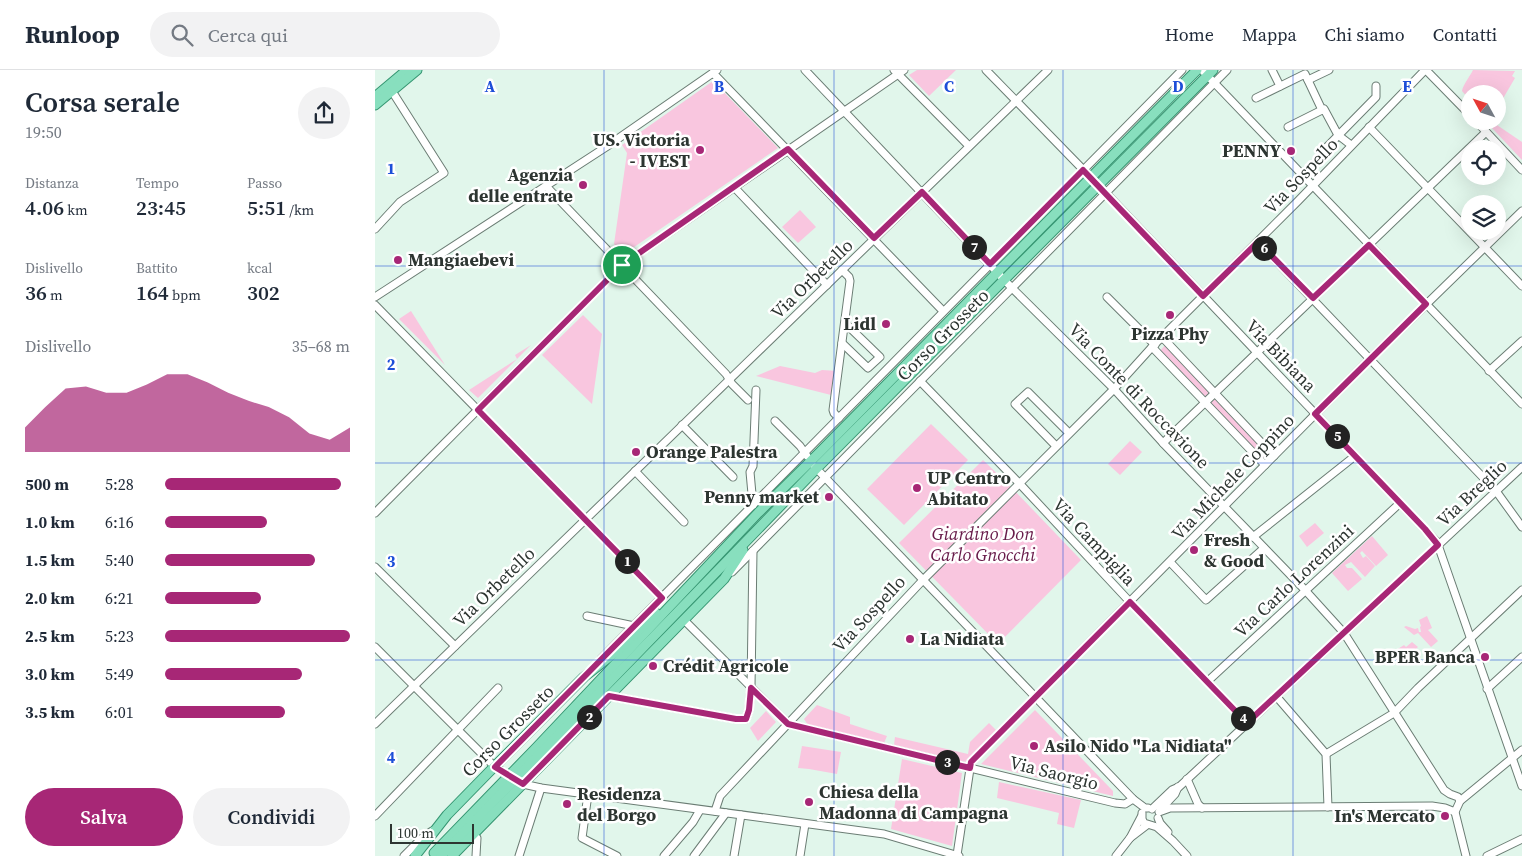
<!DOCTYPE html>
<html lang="it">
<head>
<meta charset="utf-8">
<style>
  :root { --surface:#fff; --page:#f2f2f3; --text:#1f2937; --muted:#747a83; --line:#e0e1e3; --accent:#a72776 }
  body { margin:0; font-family:"Source Serif 4",serif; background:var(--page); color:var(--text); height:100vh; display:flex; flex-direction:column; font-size:19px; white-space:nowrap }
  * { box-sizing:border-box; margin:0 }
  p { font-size:16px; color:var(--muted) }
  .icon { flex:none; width:28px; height:28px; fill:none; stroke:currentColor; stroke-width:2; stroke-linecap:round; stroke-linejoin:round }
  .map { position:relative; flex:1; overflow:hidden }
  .panel { display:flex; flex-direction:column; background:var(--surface); width:375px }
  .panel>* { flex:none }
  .needle { width:32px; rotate:310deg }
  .tools { position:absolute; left:1086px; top:15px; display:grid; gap:10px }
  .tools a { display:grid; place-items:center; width:45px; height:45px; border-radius:50%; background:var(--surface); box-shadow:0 5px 20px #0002; font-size:25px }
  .scale { position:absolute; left:15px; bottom:12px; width:84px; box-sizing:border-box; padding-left:5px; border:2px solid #2d3531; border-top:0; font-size:14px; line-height:18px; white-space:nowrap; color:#2d3531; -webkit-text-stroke:4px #fff; paint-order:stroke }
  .pin { position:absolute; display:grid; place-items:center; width:42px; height:42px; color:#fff; margin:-21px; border:2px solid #fff; border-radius:50%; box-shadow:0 1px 5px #0007 }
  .km { position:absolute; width:25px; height:25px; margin:-12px; border-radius:50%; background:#222; color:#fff; font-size:14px; line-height:25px; text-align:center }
  .round { display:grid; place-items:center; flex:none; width:52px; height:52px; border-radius:26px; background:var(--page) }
  .head { display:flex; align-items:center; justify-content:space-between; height:85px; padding:0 25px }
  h1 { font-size:28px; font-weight:600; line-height:38px }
  .metrics { display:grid; grid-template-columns:repeat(3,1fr); gap:8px; height:85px; padding:5px 25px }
  .metrics div { display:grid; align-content:center }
  .metrics b { font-size:21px; font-weight:600 }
  .metrics small { font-size:14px; font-weight:400 }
  .metrics p { font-size:14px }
  .chart { height:140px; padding:10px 25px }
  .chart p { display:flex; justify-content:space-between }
  .chart svg { width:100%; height:90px; margin-top:5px; fill:var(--accent); opacity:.7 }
  .primary-button { display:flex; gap:10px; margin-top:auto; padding:10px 25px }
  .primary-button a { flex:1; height:58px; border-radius:30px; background:var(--accent); color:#fff; font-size:20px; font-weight:600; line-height:58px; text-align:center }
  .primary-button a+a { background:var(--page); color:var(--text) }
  ul { padding:0 25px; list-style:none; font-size:16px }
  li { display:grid; grid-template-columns:80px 60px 1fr; align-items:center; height:38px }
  li i { height:12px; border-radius:6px; background:var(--accent) }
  header { display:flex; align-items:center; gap:30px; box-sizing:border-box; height:70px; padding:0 25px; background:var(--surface); border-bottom:1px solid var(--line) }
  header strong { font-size:24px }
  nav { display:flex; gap:28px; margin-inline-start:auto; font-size:18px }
  .search { width:350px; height:45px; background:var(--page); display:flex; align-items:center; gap:12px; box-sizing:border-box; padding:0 18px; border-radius:28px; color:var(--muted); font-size:19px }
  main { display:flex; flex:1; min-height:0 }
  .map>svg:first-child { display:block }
  .green { fill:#f9c6df }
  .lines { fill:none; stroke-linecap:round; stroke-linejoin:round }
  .minor-casing { stroke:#6b7d74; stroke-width:9 }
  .major-casing { stroke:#359571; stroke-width:11 }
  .minor { stroke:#fff; stroke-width:7 }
  .major { stroke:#88dfbe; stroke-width:9 }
  .route-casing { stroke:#fff; stroke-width:10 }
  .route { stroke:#a72776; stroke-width:6 }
  .grid { fill:none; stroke:#1d4ed8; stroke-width:1; stroke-opacity:0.55 }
  .poi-dot { fill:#a72776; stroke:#fff; stroke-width:2 }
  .labels { text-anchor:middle; stroke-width:5; stroke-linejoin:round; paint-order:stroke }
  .poi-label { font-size:18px; font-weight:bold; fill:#2d3531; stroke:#fff; text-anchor:start }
  .street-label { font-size:18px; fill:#2d3531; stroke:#fff }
  .park-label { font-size:18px; font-style:italic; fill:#671a49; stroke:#fff }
  .grid-label { font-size:16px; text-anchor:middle; font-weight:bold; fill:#1d4ed8; stroke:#fff; stroke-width:5; stroke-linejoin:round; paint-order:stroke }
</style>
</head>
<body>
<header>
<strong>Runloop</strong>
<div class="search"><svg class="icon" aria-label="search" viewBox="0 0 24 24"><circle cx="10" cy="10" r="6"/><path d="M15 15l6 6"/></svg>Cerca qui</div>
<nav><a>Home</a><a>Mappa</a><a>Chi siamo</a><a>Contatti</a></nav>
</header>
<main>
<section class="panel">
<div class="head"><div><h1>Corsa serale</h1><p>19:50</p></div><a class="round"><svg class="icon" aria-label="share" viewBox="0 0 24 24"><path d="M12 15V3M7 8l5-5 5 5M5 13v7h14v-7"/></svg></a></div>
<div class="metrics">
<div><p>Distanza</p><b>4.06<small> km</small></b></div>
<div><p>Tempo</p><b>23:45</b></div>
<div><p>Passo</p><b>5:51<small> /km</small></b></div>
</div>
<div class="metrics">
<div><p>Dislivello</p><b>36<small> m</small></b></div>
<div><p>Battito</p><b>164<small> bpm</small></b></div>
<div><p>kcal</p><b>302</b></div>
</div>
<div class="chart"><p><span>Dislivello</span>35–68 m</p>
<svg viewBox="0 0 160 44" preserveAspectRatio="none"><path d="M0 44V32L10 22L20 13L30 12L40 15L50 15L60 11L70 6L80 6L90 10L100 15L110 19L120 22L130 27L140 35L150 38L160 32V44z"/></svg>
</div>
<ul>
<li><b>500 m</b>5:28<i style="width:95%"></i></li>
<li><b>1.0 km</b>6:16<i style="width:55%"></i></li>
<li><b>1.5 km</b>5:40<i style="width:81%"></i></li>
<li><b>2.0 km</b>6:21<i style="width:52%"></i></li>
<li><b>2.5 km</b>5:23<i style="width:100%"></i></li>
<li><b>3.0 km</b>5:49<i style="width:74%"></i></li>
<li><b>3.5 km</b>6:01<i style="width:65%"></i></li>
</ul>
<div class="primary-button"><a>Salva</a><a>Condividi</a></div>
</section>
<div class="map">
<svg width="1147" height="786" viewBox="0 0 1147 786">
  <rect width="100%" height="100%" fill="#e1f6eb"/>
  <!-- green -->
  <g class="green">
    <polygon points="542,0 581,0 554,26 534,5"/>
    <path d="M1098,0L1140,1L1137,6L1140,8L1123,37L1122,24H1095V30L1087,21C1088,15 1095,6 1098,0Z"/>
    <polygon points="338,11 403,78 249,184 239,174 252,83 247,75"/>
    <polygon points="1116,51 1147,72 1147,90 1117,58 1115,55"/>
    <polygon points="425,140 441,157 423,173 407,157"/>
    <polygon points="36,241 70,295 24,249"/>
    <polygon points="208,245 227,264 217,334 167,285"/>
    <polygon points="792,273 899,386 890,395 783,283"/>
    <polygon points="156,275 103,328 94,320 142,289 140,285"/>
    <polygon points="405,296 440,303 447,300 463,301 456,325 381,306"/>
    <polygon points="556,354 593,390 529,455 492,419"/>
    <polygon points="755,371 767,382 745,405 733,394"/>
    <polygon points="608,390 638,419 706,490 623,574 524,473"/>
    <polygon points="940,453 949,463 932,477 924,466"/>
    <polygon points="997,466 1013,485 1001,496 987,481 985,483 988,488 991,486 1000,496 990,507 976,492 970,495 972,498 977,498 987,509 973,521 957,503"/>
    <polygon points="1052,546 1057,558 1053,560 1063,571 1056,577 1043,563 1039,565 1029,557 1031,556 1040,559 1043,558 1044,562 1046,562 1045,557 1046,556 1044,550"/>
    <polygon points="1037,572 1043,577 1035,585 1030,579 1027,582 1033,587 1026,594 1015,584 1029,575 1031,577"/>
    <polygon points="442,635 475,647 475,654 512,666 509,673 433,655 429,649"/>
    <polygon points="660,640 738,721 738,726 606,694"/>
    <polygon points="391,641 401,652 383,671 375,658"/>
    <polygon points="614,653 622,661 590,692 519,675 520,667 593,684 595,672"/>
    <polygon points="427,676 466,682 462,704 434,699 423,698"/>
    <polygon points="527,689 587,703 577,776 516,759"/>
    <polygon points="624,712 706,730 699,758 682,754 684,743 622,728"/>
  </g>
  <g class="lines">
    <!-- minor casing -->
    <g class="minor-casing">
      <g id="minor">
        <polyline points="430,0 637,218 739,319 788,373 930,520 969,563 1069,720 1075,724 1083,727 1085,731"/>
        <polyline points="519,0 594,76"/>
        <polyline points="611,0 727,119 1061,471 1063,475 1147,716"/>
        <polyline points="827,0 1147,334"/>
        <polyline points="897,0 905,16"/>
        <polyline points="1051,0 1095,45"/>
        <polyline points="338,3 568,241"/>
        <polyline points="933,10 954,0"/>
        <polyline points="881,28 930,4 947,40"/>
        <polyline points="1101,51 1147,100"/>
        <polyline points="913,57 949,39 963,65 976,75"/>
        <polyline points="994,57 1147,216"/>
        <polyline points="946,83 1001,27 1001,16"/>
        <polyline points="171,116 351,304 357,314 373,330"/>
        <polyline points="359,117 452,215"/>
        <polyline points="0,159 25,132 69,103 15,18"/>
        <polyline points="883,172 1121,421 1147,457"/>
        <polyline points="0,227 231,77 342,0"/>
        <polyline points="732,227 780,275"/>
        <polyline points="0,235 287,528"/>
        <polyline points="787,267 899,386"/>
        <polyline points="467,273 493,298 505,287 470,253"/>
        <polyline points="777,277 890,395"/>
        <polyline points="1114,301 1147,271"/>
        <polyline points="545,311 644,413 755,532 872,653"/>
        <polyline points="464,348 459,343 458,340 475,211 474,207 467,200"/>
        <polyline points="400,351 425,376 432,386"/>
        <polyline points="307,355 358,407"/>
        <polyline points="788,373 1111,62"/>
        <polyline points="681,376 640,334 653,322 694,363"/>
        <polyline points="439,396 758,729 770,738 773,738"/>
        <polyline points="260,401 309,452"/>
        <polyline points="378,435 375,402 378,396 381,320"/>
        <polyline points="0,443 247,195 529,0"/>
        <polyline points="878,467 980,386"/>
        <polyline points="795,492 831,530 889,478"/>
        <polyline points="0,497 80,576"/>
        <polyline points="357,502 852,0"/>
        <polyline points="212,546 259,556"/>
        <polyline points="309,550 413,654 740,733 750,734 758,729"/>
        <polyline points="0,577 120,697 148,714 166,718 509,764 584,786"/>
        <polyline points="226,589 807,0"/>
        <polyline points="833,611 1025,433"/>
        <polyline points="1112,619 1147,587"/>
        <polyline points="234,626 361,649 371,649 374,640 376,617 378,481"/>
        <polyline points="901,626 951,684 953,737"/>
        <polyline points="0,654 673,0"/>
        <polyline points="951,684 1019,643 1043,618 1147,520"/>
        <polyline points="812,709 823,734 827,738"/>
        <polyline points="213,724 207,768 242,786"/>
        <polyline points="777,739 797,720 804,717 1147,397"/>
        <polyline points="785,740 800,724 803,717"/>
        <polyline points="340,741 345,726 548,510 739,319 777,277 923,131 1050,0"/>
        <polyline points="784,742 795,738 1057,736 1070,738 1080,742"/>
        <polyline points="767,743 767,749 769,753 782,757 798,771 812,786"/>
        <polyline points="0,746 123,618"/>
        <polyline points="783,748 785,753 793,762"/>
        <polyline points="99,764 102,768 101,786"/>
        <polyline points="755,768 772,755"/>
        <polyline points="582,785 596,692 990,294 1147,141"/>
        <polyline points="29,786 47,768 57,761"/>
        <polyline points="144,786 166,718"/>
        <polyline points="289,786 318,752 325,740"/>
        <polyline points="319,786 351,743"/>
        <polyline points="359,786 366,745"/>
        <polyline points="425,786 430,754"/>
        <polyline points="741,786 755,768 766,747"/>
        <polyline points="1091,786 1080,742 1085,731 1147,680"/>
        <polyline points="1112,786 1147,769"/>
      </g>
    </g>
    <!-- major casing -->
    <g class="major-casing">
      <g id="major">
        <polyline points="0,27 32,0"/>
        <polyline points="0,35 42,0"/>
        <polyline points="59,783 161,678 383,443 444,383 822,0"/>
        <polyline points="40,786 72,745 114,702 209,607 242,581 281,543"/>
        <polyline points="66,786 442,398 838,0"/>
        <polyline points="77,786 349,509 368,480"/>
      </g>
    </g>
    <!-- minor -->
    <use href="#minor" class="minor"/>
    <!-- major -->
    <use href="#major" class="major"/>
  </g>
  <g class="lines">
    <!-- route casing -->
    <g class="route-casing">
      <polygon id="route" points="413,79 499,168 547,122 615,194 708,100 828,226 883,172 938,228 994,175 1051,234 940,344 1050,459 1063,475 872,653 755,532 596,692 595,698 413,654 376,618 374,640 371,649 361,649 234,626 148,714 120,697 287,528 103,340 247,195"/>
    </g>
    <!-- route -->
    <use href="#route" class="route"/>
  </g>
  <!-- grid -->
  <path class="grid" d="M229,0V786M459,0V786M688,0V786M918,0V786M0,196H1147M0,393H1147M0,590H1147"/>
  <!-- markers -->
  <g class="poi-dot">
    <circle cx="325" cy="80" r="5"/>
    <circle cx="916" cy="81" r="5"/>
    <circle cx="208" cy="115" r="5"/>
    <circle cx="23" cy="190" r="5"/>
    <circle cx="795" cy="245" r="5"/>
    <circle cx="511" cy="254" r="5"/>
    <circle cx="261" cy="382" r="5"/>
    <circle cx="542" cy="418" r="5"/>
    <circle cx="454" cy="427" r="5"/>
    <circle cx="819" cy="480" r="5"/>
    <circle cx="535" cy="569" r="5"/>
    <circle cx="1110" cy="587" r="5"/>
    <circle cx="278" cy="596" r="5"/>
    <circle cx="659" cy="676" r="5"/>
    <circle cx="434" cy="732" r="5"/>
    <circle cx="192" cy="734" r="5"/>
    <circle cx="1070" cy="746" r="5"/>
  </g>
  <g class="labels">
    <!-- poi labels -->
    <g class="poi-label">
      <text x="315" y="76" text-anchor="end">US. Victoria<tspan x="315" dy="21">- IVEST</tspan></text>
      <text x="906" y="87" text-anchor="end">PENNY</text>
      <text x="198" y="111" text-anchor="end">Agenzia<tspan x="198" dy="21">delle entrate</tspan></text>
      <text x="33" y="196">Mangiaebevi</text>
      <text x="501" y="260" text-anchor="end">Lidl</text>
      <text x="795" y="270" text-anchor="middle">Pizza Phy</text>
      <text x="271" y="388">Orange Palestra</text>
      <text x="552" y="414">UP Centro<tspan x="552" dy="21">Abitato</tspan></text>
      <text x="444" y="433" text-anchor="end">Penny market</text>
      <text x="829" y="476">Fresh<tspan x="829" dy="21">&amp; Good</tspan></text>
      <text x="545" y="575">La Nidiata</text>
      <text x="1100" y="593" text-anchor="end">BPER Banca</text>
      <text x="288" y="602">Crédit Agricole</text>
      <text x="669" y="682">Asilo Nido "La Nidiata"</text>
      <text x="444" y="728">Chiesa della<tspan x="444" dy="21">Madonna di Campagna</tspan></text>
      <text x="202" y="730">Residenza<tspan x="202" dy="21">del Borgo</tspan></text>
      <text x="1060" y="752" text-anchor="end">In's Mercato</text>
    </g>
    <!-- street labels -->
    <g class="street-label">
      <text transform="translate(926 106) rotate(-46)" y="6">Via Sospello</text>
      <text transform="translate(437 209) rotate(-44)" y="6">Via Orbetello</text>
      <text transform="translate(568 265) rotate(-45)" y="6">Corso Grosseto</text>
      <text transform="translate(906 286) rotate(46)" y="6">Via Bibiana</text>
      <text transform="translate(764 326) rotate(46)" y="6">Via Conte di Roccavione</text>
      <text transform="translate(858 407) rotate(-46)" y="6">Via Michele Coppino</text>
      <text transform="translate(1097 423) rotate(-43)" y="6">Via Breglio</text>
      <text transform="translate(719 472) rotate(47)" y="6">Via Campiglia</text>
      <text transform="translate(919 511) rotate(-43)" y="6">Via Carlo Lorenzini</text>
      <text transform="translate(119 517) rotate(-44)" y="6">Via Orbetello</text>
      <text transform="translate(494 544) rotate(-47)" y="6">Via Sospello</text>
      <text transform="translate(133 661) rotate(-45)" y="6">Corso Grosseto</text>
      <text transform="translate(679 703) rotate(14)" y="6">Via Saorgio</text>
    </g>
    <!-- park labels -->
    <g class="park-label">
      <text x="608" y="470">Giardino Don<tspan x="608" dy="21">Carlo Gnocchi</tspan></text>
    </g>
  </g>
  <g class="grid-label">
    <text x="115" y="22">A</text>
    <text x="344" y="22">B</text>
    <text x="574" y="22">C</text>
    <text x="803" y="22">D</text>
    <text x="1032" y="22">E</text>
    <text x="16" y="104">1</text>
    <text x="16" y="300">2</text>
    <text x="16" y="497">3</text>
    <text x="16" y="693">4</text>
  </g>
</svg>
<div class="tools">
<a><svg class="needle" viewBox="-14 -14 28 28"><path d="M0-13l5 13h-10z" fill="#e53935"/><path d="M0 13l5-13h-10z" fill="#747a83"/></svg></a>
<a><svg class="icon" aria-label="locate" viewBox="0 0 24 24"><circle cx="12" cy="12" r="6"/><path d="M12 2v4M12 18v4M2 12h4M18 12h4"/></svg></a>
<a><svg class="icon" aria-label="layers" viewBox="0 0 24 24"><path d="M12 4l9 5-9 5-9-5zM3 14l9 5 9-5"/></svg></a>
</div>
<div class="scale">100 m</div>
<div class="pin" style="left:247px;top:195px;background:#1e9e55"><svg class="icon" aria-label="arrive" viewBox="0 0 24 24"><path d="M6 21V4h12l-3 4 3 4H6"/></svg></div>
<b class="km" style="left:252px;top:491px">1</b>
<b class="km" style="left:214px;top:647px">2</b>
<b class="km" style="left:572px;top:692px">3</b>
<b class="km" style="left:868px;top:648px">4</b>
<b class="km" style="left:962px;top:366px">5</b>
<b class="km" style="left:889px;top:178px">6</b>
<b class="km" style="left:599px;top:177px">7</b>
</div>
</main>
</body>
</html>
